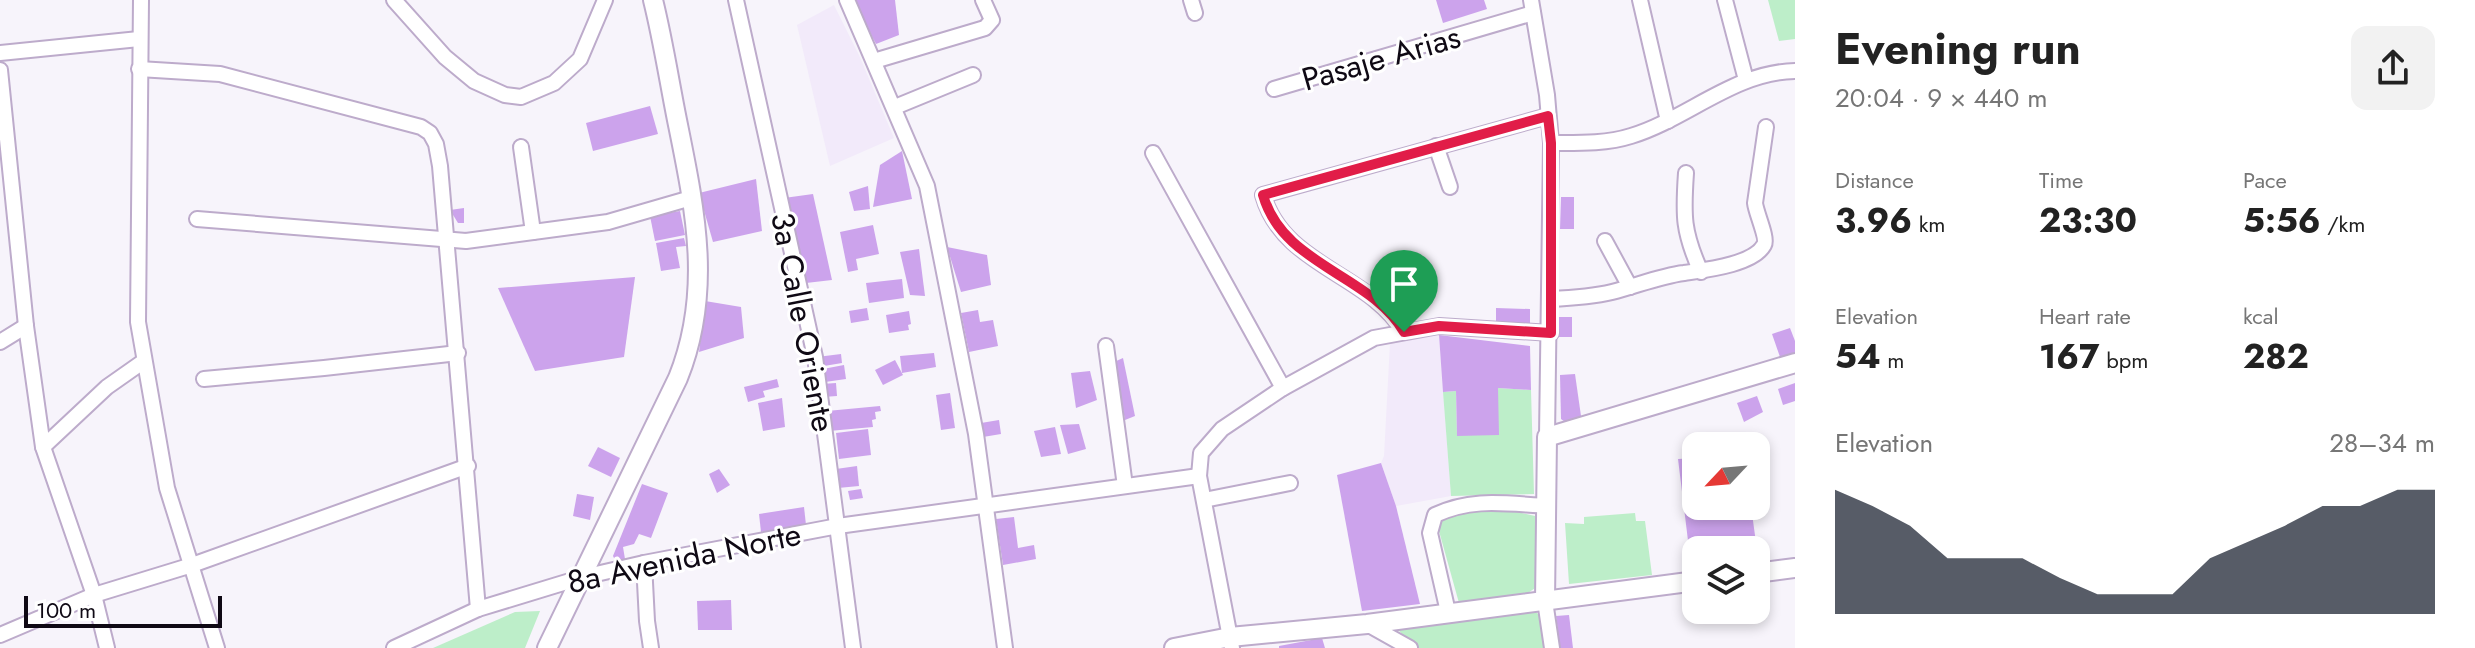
<!DOCTYPE html>
<html lang="en">
<head>
<meta charset="utf-8">
<style>
  :root { --surface:#fff; --page:#f2f2f2; --text:#222; --muted:#767676; --accent:#111827 }
  body { margin:0; font-family:Jost,sans-serif; background:var(--page); color:var(--text); height:100vh; display:flex; flex-direction:column; font-size:30px; white-space:nowrap }
  * { box-sizing:border-box; margin:0 }
  p { font-size:26px; color:var(--muted) }
  .icon { flex:none; width:44px; height:44px; fill:none; stroke:currentColor; stroke-width:2; stroke-linecap:round; stroke-linejoin:round }
  .map { position:relative; flex:1; overflow:hidden }
  .panel { display:flex; flex-direction:column; background:var(--surface); width:680px }
  .panel>* { flex:none }
  .needle { width:52px; rotate:244deg }
  .fabs { position:absolute; left:1682px; top:432px; display:grid; gap:16px }
  .fabs a { display:grid; place-items:center; width:88px; height:88px; border-radius:16px; background:var(--surface); box-shadow:0 4px 12px #0003; font-size:40px }
  .scale { position:absolute; left:24px; bottom:20px; width:198px; box-sizing:border-box; padding-left:8px; border:4px solid #0f0914; border-top:0; font-size:22px; line-height:28px; white-space:nowrap; color:#0f0914; -webkit-text-stroke:6px #fff; paint-order:stroke }
  .pin { position:absolute; display:grid; place-items:center; width:68px; height:68px; color:#fff; margin:-82px -34px; border-radius:50% 50% 50% 0; rotate:-45deg; box-shadow:0 0 8px #0007 }
  .pin .icon { rotate:45deg }
  .round { display:grid; place-items:center; flex:none; width:84px; height:84px; border-radius:16px; background:var(--page) }
  .head { display:flex; align-items:center; justify-content:space-between; height:136px; padding:0 40px }
  h1 { font-size:44px; font-weight:700; line-height:60px }
  .figures { display:grid; grid-template-columns:repeat(3,1fr); gap:12px; height:136px; padding:8px 40px }
  .figures div { display:grid; align-content:center }
  .figures b { font-size:34px; font-weight:700 }
  .figures small { font-size:22px; font-weight:400 }
  .figures p { font-size:22px }
  .chart { height:224px; padding:16px 40px }
  .chart p { display:flex; justify-content:space-between }
  .chart svg { width:100%; height:144px; margin-top:8px; fill:var(--accent); opacity:.7 }
  main { display:flex; flex:1; min-height:0 }
  .map>svg:first-child { display:block }
  .built { fill:#f2eafa }
  .green { fill:#bdeec9 }
  .building { fill:#cca3ec }
  .lines { fill:none; stroke-linecap:round; stroke-linejoin:round }
  .minor-casing { stroke:#bdabcb; stroke-width:18 }
  .major-casing { stroke:#bdabcb; stroke-width:22 }
  .minor { stroke:#fff; stroke-width:14 }
  .major { stroke:#fff; stroke-width:18 }
  .route-casing { stroke:#fff; stroke-width:16 }
  .route { stroke:#e11d48; stroke-width:10 }
  .labels { text-anchor:middle; stroke-width:6; stroke-linejoin:round; paint-order:stroke }
  .street-label { font-size:32px; fill:#0f0914; stroke:#fff }
</style>
</head>
<body>
<main>
<div class="map">
<svg width="1795" height="648" viewBox="0 0 1795 648">
  <rect width="100%" height="100%" fill="#f7f4fb"/>
  <!-- built -->
  <g class="built">
    <polygon points="834,5 859,55 894,138 830,166 797,25"/>
    <polygon points="1439,335 1451,496 1396,506 1381,463 1384,456 1390,343"/>
  </g>
  <!-- green -->
  <g class="green">
    <polygon points="1768,0 1795,0 1795,39 1779,41"/>
    <polygon points="1498,388 1531,390 1534,494 1451,496 1443,392 1456,391 1457,435"/>
    <polygon points="1508,510 1535,516 1541,584 1525,595 1459,603 1439,531 1440,521 1466,511"/>
    <polygon points="1635,513 1636,521 1645,521 1652,575 1569,584 1565,523 1584,524 1584,517"/>
    <polygon points="1533,609 1539,615 1547,648 1417,648 1397,629"/>
    <polygon points="540,611 525,648 433,648 515,612"/>
  </g>
  <!-- building -->
  <g class="building">
    <polygon points="853,0 895,0 899,35 876,44"/>
    <polygon points="1436,0 1484,0 1487,9 1443,23"/>
    <polygon points="650,106 658,134 593,151 586,123"/>
    <polygon points="902,151 912,199 873,207 880,165"/>
    <polygon points="756,179 762,231 713,242 699,193"/>
    <polygon points="868,186 870,209 854,211 849,192"/>
    <polygon points="813,194 832,280 806,283 784,198"/>
    <polygon points="1561,197 1574,197 1574,229 1560,229"/>
    <polygon points="464,208 464,223 458,223 450,210"/>
    <polygon points="680,211 685,235 655,241 650,216"/>
    <polygon points="873,225 879,254 856,259 858,270 848,272 840,232"/>
    <polygon points="684,238 686,246 676,247 680,268 661,271 656,243"/>
    <polygon points="947,247 987,255 991,285 961,292"/>
    <polygon points="919,249 925,296 910,295 900,252"/>
    <polygon points="635,277 624,357 535,371 498,288"/>
    <polygon points="902,279 904,298 869,303 866,283"/>
    <polygon points="705,301 741,307 744,338 699,352"/>
    <polygon points="867,308 869,320 851,323 849,311"/>
    <polygon points="1496,308 1530,309 1530,327 1496,326"/>
    <polygon points="978,310 980,322 993,320 998,346 969,352 961,313"/>
    <polygon points="909,311 911,324 908,325 909,330 889,333 886,315"/>
    <rect x="1559" y="317" width="13" height="20"/>
    <polygon points="1790,328 1795,341 1795,355 1781,360 1772,334"/>
    <polygon points="1439,335 1530,346 1531,390 1498,388 1499,435 1457,436 1456,391 1443,392"/>
    <polygon points="934,353 936,367 902,373 900,356"/>
    <polygon points="841,354 842,363 818,367 817,357"/>
    <polygon points="1123,358 1135,416 1125,420 1114,362"/>
    <polygon points="895,360 903,375 883,385 875,370"/>
    <polygon points="844,365 846,379 825,382 823,369"/>
    <polygon points="1090,371 1097,400 1076,408 1071,373"/>
    <polygon points="1575,374 1582,423 1568,424 1561,419 1560,375"/>
    <polygon points="777,379 779,387 763,391 765,397 748,402 744,387"/>
    <polygon points="836,383 837,396 823,397 822,384"/>
    <polygon points="1795,383 1795,401 1783,405 1778,389"/>
    <polygon points="950,393 955,428 941,430 936,395"/>
    <polygon points="1757,396 1763,412 1744,422 1737,403"/>
    <polygon points="782,398 785,427 763,431 758,403"/>
    <polygon points="880,406 881,411 875,412 876,419 872,420 873,427 829,431 827,411"/>
    <polygon points="999,420 1001,434 983,437 981,423"/>
    <polygon points="1079,424 1086,449 1068,454 1060,425"/>
    <polygon points="1055,427 1061,454 1041,457 1034,431"/>
    <polygon points="868,429 871,455 839,459 836,433"/>
    <polygon points="598,447 620,458 611,477 588,466"/>
    <polygon points="1696,458 1696,506 1751,506 1757,550 1696,550 1696,565 1691,565 1678,459"/>
    <polygon points="1381,463 1396,506 1420,604 1362,611 1337,475"/>
    <polygon points="857,466 859,486 838,488 836,469"/>
    <polygon points="719,469 730,485 717,493 709,474"/>
    <polygon points="642,484 668,493 651,538 639,534 634,544 623,547 625,559 615,560 613,556"/>
    <polygon points="861,489 863,498 850,500 848,491"/>
    <polygon points="577,494 594,497 590,520 573,516"/>
    <polygon points="804,507 806,525 761,532 759,514"/>
    <polygon points="1014,517 1018,548 1034,545 1036,559 1003,565 996,519"/>
    <polygon points="731,600 732,630 698,630 697,601"/>
    <polygon points="1569,615 1573,648 1560,648 1556,616"/>
    <polygon points="1322,638 1325,648 1279,648 1279,646"/>
  </g>
  <g class="lines">
    <!-- minor casing -->
    <g class="minor-casing">
      <g id="minor">
        <polyline points="141,0 138,322 167,488 217,648"/>
        <polyline points="394,0 445,57 474,81 505,95 521,97 554,83 580,59 605,0"/>
        <polyline points="736,0 815,357 853,648"/>
        <polyline points="847,0 927,186 976,434 1005,648"/>
        <polyline points="1191,0 1195,13"/>
        <polyline points="1531,0 1547,95 1551,143 1547,437"/>
        <polyline points="1640,0 1668,121"/>
        <polyline points="1725,0 1746,80"/>
        <polyline points="0,53 139,39"/>
        <polyline points="874,61 985,28 992,20 983,0"/>
        <polyline points="139,69 220,74 421,127 430,133 436,144 440,166 478,609"/>
        <polyline points="0,70 26,326 43,447 94,595 107,648"/>
        <polyline points="1274,89 1533,13"/>
        <polyline points="895,107 973,75"/>
        <path d="M1551,143C1577,143 1606,144 1631,136C1687,119 1734,72 1795,71"/>
        <polyline points="1436,146 1450,187"/>
        <polyline points="521,147 533,232"/>
        <polyline points="1153,153 1283,388"/>
        <path d="M1686,173C1683,216 1683,232 1701,272"/>
        <polyline points="197,219 466,241 608,222 691,198"/>
        <polyline points="1605,241 1630,287"/>
        <path d="M1550,299C1571,298 1591,297 1612,292C1636,286 1660,276 1684,273C1704,270 1753,265 1764,245C1768,238 1756,213 1755,203L1766,127"/>
        <path d="M1404,332C1370,274 1283,266 1263,195L1548,116"/>
        <polyline points="0,342 26,326"/>
        <polyline points="1106,346 1125,486"/>
        <polyline points="204,379 324,368 458,353"/>
        <polyline points="43,447 107,387 144,361"/>
        <polyline points="1204,500 1290,483"/>
        <polyline points="644,563 647,621 651,648"/>
        <polyline points="1545,601 1552,648"/>
        <path d="M1448,612L1430,533L1435,515C1473,497 1507,504 1548,506"/>
        <polyline points="1367,624 1410,648"/>
        <polyline points="0,635 94,595 192,565 468,466"/>
        <polyline points="394,648 478,609 583,577 644,563 838,526 1199,476"/>
        <polyline points="1232,648 1199,476 1201,453 1222,429 1283,388 1374,338 1439,326 1551,333"/>
      </g>
    </g>
    <!-- major casing -->
    <g class="major-casing">
      <g id="major">
        <polyline points="1756,573 1795,568"/>
        <polyline points="1545,601 1547,437 1795,363"/>
        <path d="M547,648L678,378C713,291 695,209 677,120C669,80 663,40 653,0"/>
        <polyline points="1174,648 1230,637 1367,624 1696,581"/>
      </g>
    </g>
    <!-- minor -->
    <use href="#minor" class="minor"/>
    <!-- major -->
    <use href="#major" class="major"/>
  </g>
  <g class="lines">
    <!-- route casing -->
    <g class="route-casing">
      <path id="route" d="M1548,116L1551,143V333L1439,326L1404,332C1371,274 1283,266 1263,195Z"/>
    </g>
    <!-- route -->
    <use href="#route" class="route"/>
  </g>
  <g class="labels">
    <!-- street labels -->
    <g class="street-label">
      <text transform="translate(1381 58) rotate(-16)" y="11">Pasaje Arias</text>
      <text transform="translate(803 322) rotate(79)" y="11">3a Calle Oriente</text>
      <text transform="translate(684 558) rotate(-12)" y="11">8a Avenida Norte</text>
    </g>
  </g>
</svg>
<div class="fabs">
<a><svg class="needle" viewBox="-14 -14 28 28"><path d="M0-13l5 13h-10z" fill="#e53935"/><path d="M0 13l5-13h-10z" fill="#767676"/></svg></a>
<a><svg class="icon" aria-label="layers" viewBox="0 0 24 24"><path d="M12 4l9 5-9 5-9-5zM3 14l9 5 9-5"/></svg></a>
</div>
<div class="scale">100 m</div>
<div class="pin" style="left:1404px;top:332px;background:#1e9e55"><svg class="icon" aria-label="arrive" viewBox="0 0 24 24"><path d="M6 21V4h12l-3 4 3 4H6"/></svg></div>
</div>
<section class="panel">
<div class="head"><div><h1>Evening run</h1><p>20:04 · 9 × 440 m</p></div><a class="round"><svg class="icon" aria-label="share" viewBox="0 0 24 24"><path d="M12 15V3M7 8l5-5 5 5M5 13v7h14v-7"/></svg></a></div>
<div class="figures">
<div><p>Distance</p><b>3.96<small> km</small></b></div>
<div><p>Time</p><b>23:30</b></div>
<div><p>Pace</p><b>5:56<small> /km</small></b></div>
</div>
<div class="figures">
<div><p>Elevation</p><b>54<small> m</small></b></div>
<div><p>Heart rate</p><b>167<small> bpm</small></b></div>
<div><p>kcal</p><b>282</b></div>
</div>
<div class="chart"><p><span>Elevation</span>28–34 m</p>
<svg viewBox="0 0 160 44" preserveAspectRatio="none"><path d="M0 44V6L10 11L20 17L30 27L40 27L50 27L60 33L70 38L80 38L90 38L100 27L110 22L120 17L130 11L140 11L150 6L160 6V44z"/></svg>
</div>
</section>
</main>
</body>
</html>
